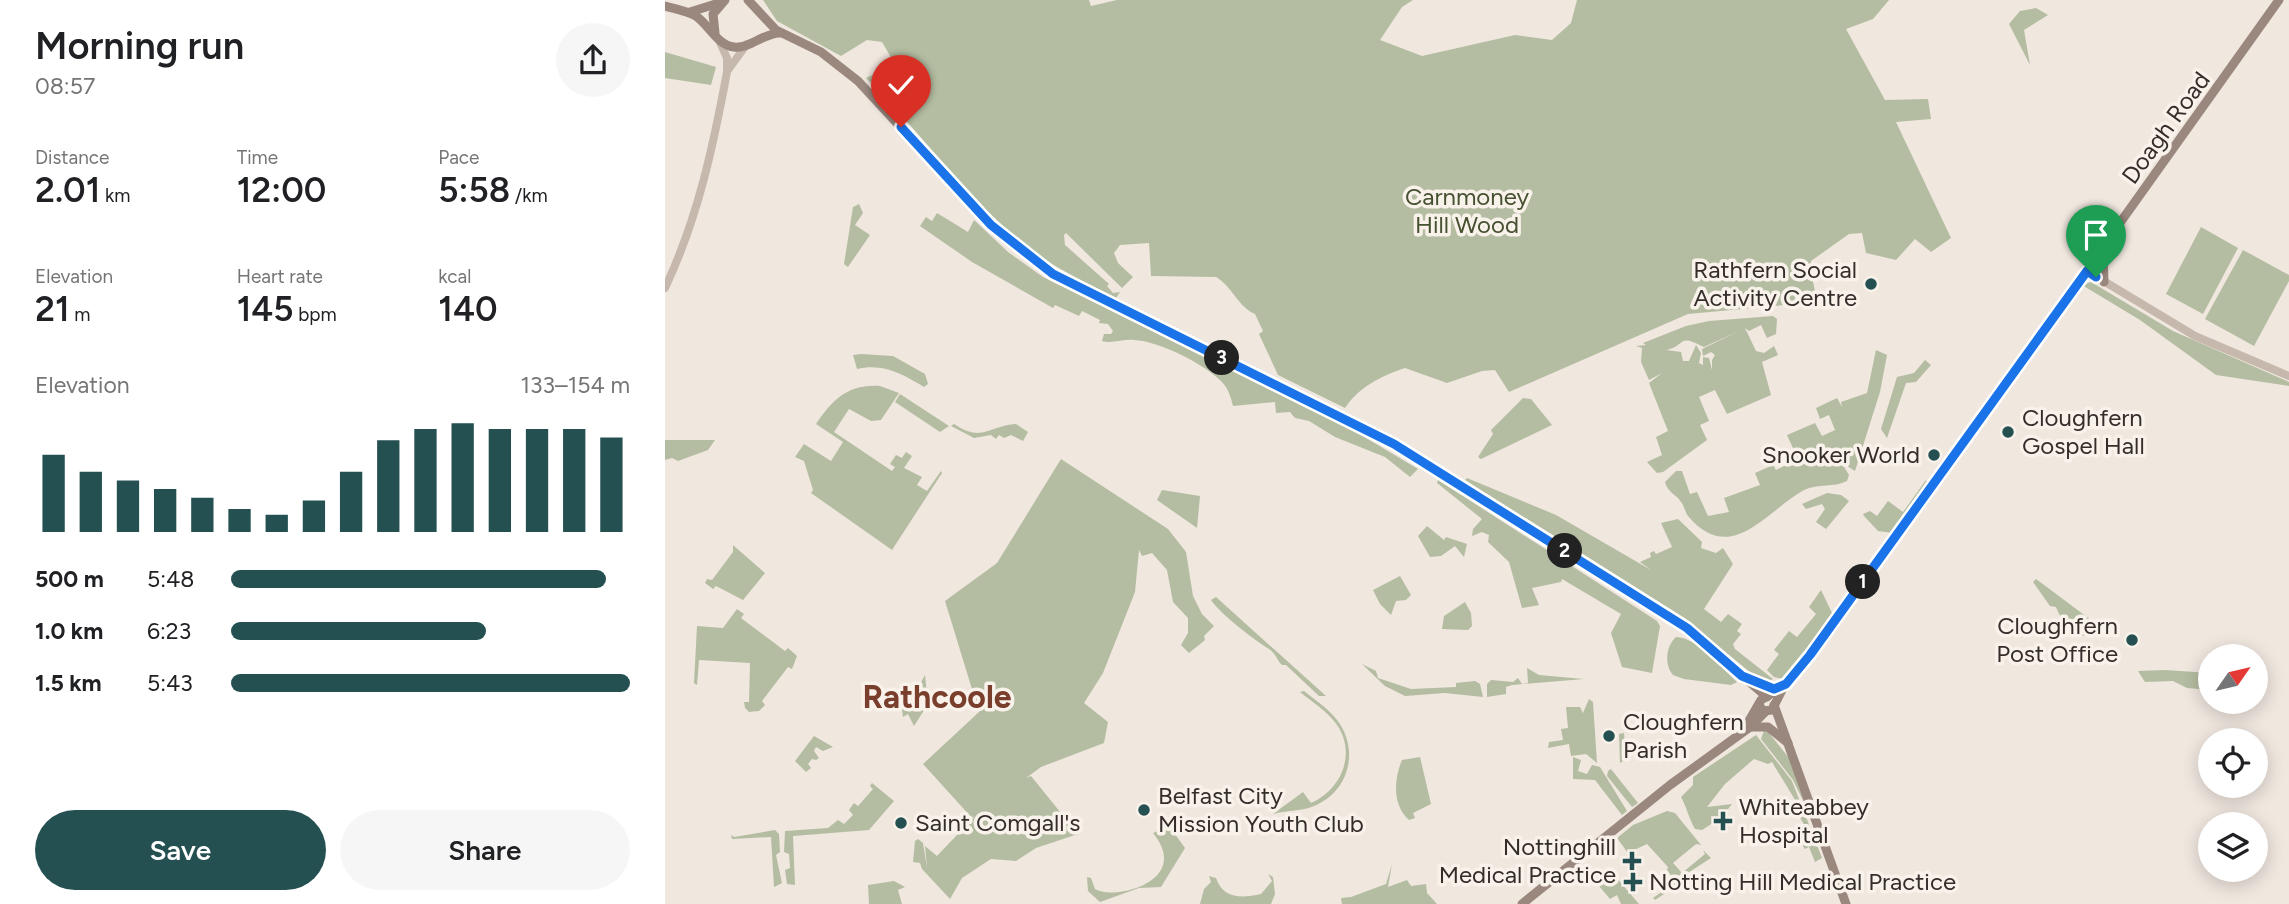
<!DOCTYPE html>
<html lang="en">
<head>
<meta charset="utf-8">
<style>
  :root { --surface:#fff; --page:#f6f6f6; --text:#202124; --muted:#757577; --accent:#255052 }
  body { margin:0; font-family:Figtree,sans-serif; background:var(--page); color:var(--text); height:100vh; display:flex; flex-direction:column; font-size:26px; white-space:nowrap }
  * { box-sizing:border-box; margin:0 }
  p { font-size:23px; color:var(--muted) }
  .icon { flex:none; width:38px; height:38px; fill:none; stroke:currentColor; stroke-width:2; stroke-linecap:round; stroke-linejoin:round }
  .map { position:relative; flex:1; overflow:hidden }
  .panel { display:flex; flex-direction:column; background:var(--surface); width:665px }
  .panel>* { flex:none }
  .needle { width:46px; rotate:56deg }
  .tools { position:absolute; left:1533px; top:644px; display:grid; gap:14px }
  .tools a { display:grid; place-items:center; width:70px; height:70px; border-radius:50%; background:var(--surface); box-shadow:0 4px 18px #0003; font-size:35px }
  .pin { position:absolute; display:grid; place-items:center; width:60px; height:60px; color:#fff; margin:-72px -30px; border-radius:50% 50% 50% 0; rotate:-45deg; box-shadow:0 0 7px #0007 }
  .pin .icon { rotate:45deg }
  .km { position:absolute; width:35px; height:35px; margin:-18px; border-radius:50%; background:#222; color:#fff; font-size:19px; line-height:35px; text-align:center }
  .round { display:grid; place-items:center; flex:none; width:74px; height:74px; border-radius:37px; background:var(--page) }
  .head { display:flex; align-items:center; justify-content:space-between; height:119px; padding:0 35px }
  h1 { font-size:38px; font-weight:600; line-height:52px }
  .stats { display:grid; grid-template-columns:repeat(3,1fr); gap:10px; height:119px; padding:7px 35px }
  .stats div { display:grid; align-content:center }
  .stats b { font-size:35px; font-weight:600 }
  .stats small { font-size:19px; font-weight:400 }
  .stats p { font-size:19px }
  .chart { height:196px; padding:14px 35px }
  .chart p { display:flex; justify-content:space-between }
  .chart svg { width:100%; height:126px; margin-top:7px; stroke:var(--accent); stroke-width:6 }
  .primary-button { display:flex; gap:14px; margin-top:auto; padding:14px 35px }
  .primary-button a { flex:1; height:80px; border-radius:42px; background:var(--accent); color:#fff; font-size:28px; font-weight:600; line-height:80px; text-align:center }
  .primary-button a+a { background:var(--page); color:var(--text) }
  ul { padding:0 35px; list-style:none; font-size:23px }
  li { display:grid; grid-template-columns:112px 84px 1fr; align-items:center; height:52px }
  li i { height:18px; border-radius:9px; background:var(--accent) }
  main { display:flex; flex:1; min-height:0 }
  .map>svg:first-child { display:block }
  .green { fill:#b4bda1; fill-rule:evenodd }
  .lines { fill:none; stroke-linecap:round; stroke-linejoin:round }
  .tertiary { stroke:#c6b8ac; stroke-width:8 }
  .secondary { stroke:#9a877e; stroke-width:9 }
  .route-casing { stroke:#fff; stroke-width:14 }
  .route { stroke:#1a73e8; stroke-width:9 }
  .poi-dot { fill:#255052; stroke:#f8f2eb; stroke-width:2.5 }
  .labels { text-anchor:middle; stroke-width:7; stroke-linejoin:round; paint-order:stroke }
  .street-label { font-size:24px; fill:#352d2a; stroke:#f8f2eb }
  .park-label { font-size:24px; fill:#465131; stroke:#f8f2eb }
  .poi-label { font-size:24px; fill:#352d2a; stroke:#f8f2eb; text-anchor:start }
  .district-label { font-size:32px; font-weight:bold; fill:#7a3e2d; stroke:#f8f2eb }
</style>
</head>
<body>
<main>
<section class="panel">
<div class="head"><div><h1>Morning run</h1><p>08:57</p></div><a class="round"><svg class="icon" aria-label="share" viewBox="0 0 24 24"><path d="M12 15V3M7 8l5-5 5 5M5 13v7h14v-7"/></svg></a></div>
<div class="stats">
<div><p>Distance</p><b>2.01<small> km</small></b></div>
<div><p>Time</p><b>12:00</b></div>
<div><p>Pace</p><b>5:58<small> /km</small></b></div>
</div>
<div class="stats">
<div><p>Elevation</p><b>21<small> m</small></b></div>
<div><p>Heart rate</p><b>145<small> bpm</small></b></div>
<div><p>kcal</p><b>140</b></div>
</div>
<div class="chart"><p><span>Elevation</span>133–154 m</p>
<svg viewBox="0 0 160 44" preserveAspectRatio="none"><path d="M5 44V17M15 44V23M25 44V26M35 44V29M45 44V32M55 44V36M65 44V38M75 44V33M85 44V23M95 44V12M105 44V8M115 44V6M125 44V8M135 44V8M145 44V8M155 44V11"/></svg>
</div>
<ul>
<li><b>500 m</b>5:48<i style="width:94%"></i></li>
<li><b>1.0 km</b>6:23<i style="width:64%"></i></li>
<li><b>1.5 km</b>5:43<i style="width:100%"></i></li>
</ul>
<div class="primary-button"><a>Save</a><a>Share</a></div>
</section>
<div class="map">
<svg width="1624" height="904" viewBox="0 0 1624 904">
  <rect width="100%" height="100%" fill="#f0e7df"/>
  <!-- green -->
  <g class="green">
    <path d="M98,0H424L426,6L452,0H748L737,7L715,40L757,56L850,35L887,40L906,23L912,0H1224L1208,19L1181,29L1220,100L1263,99L1266,119L1231,122L1286,238L1266,252L1250,239L1231,260L1201,253L1197,233L1184,234L1146,261C1145,275 1150,285 1151,300L1141,303L1023,314L844,392L830,370L817,371L782,383L740,368C716,376 694,387 680,408L613,375L594,334L598,331L590,314C573,307 567,286 551,277L486,276L484,243L455,245L449,253L453,263L468,277L457,288L401,233L399,235L400,245L444,284L442,286L448,293L455,292L451,298C420,282 387,267 359,244C300,196 255,131 201,78L230,64L217,42L202,40L176,56L112,21Z"/>
    <polygon points="1371,8 1383,15 1359,30 1365,65 1344,24 1355,11"/>
    <polygon points="0,52 51,67 46,85 0,78"/>
    <polygon points="194,204 198,213 190,225 205,235 183,267 179,264 188,207"/>
    <path d="M272,213L303,232L309,220L343,252L378,277L686,429L753,469L745,477L720,457L670,437L644,421L630,418L625,412L611,413L610,402L568,406C566,397 563,388 556,381C539,364 494,341 469,340C459,339 446,344 437,341L439,334H446L448,331L443,324L434,323L435,320L417,311L414,316L390,305L388,308L307,262L255,226L261,217L267,221Z"/>
    <polygon points="1536,227 1573,248 1538,314 1501,294"/>
    <polygon points="1578,250 1624,275 1624,281 1589,346 1540,319"/>
    <polygon points="1426,282 1508,331 1624,382 1624,386 1551,375 1475,320 1417,285"/>
    <path d="M1108,316L1112,319L1111,334L1102,338L1096,325L1084,331L1080,328L1091,351L1099,353L1109,346L1113,355L1097,362L1106,395L1062,414L1050,390L1034,397L1044,421L1035,425L1042,440L998,472L992,473L982,462L997,455L991,437L1003,431L984,383L997,373L984,380L976,362L977,348L971,346L981,345L978,343L1021,326L1044,321ZM1076,330L1037,349L1038,356L1046,352L1050,355L1047,360V370L1044,358L1038,357V365L1034,363L1036,353L1031,345L1024,361H1018L1016,352L1001,350C1023,345 1011,333 1039,347Z"/>
    <path d="M1211,350L1222,355L1215,392L1190,471L1176,462L1184,475L1182,481C1169,488 1153,483 1139,490C1101,511 1066,567 1023,516C1020,512 1019,505 1016,502C1011,494 1003,493 1000,482L1011,471H1017L1025,494L1032,492L1043,516L1064,512L1059,498L1095,485L1090,473L1108,465L1111,470L1133,459L1122,435L1150,423L1157,436L1170,430L1164,415L1155,419L1151,408L1172,398L1177,407L1176,402L1202,393Z"/>
    <path d="M196,354L228,356L260,374L263,384L259,387C237,374 219,363 192,369L188,355Z"/>
    <polygon points="1260,360 1266,365 1251,382 1241,383 1222,438 1216,429 1232,377 1249,373"/>
    <path d="M215,386L234,393L216,420L206,421L184,409L169,432L227,471L230,467L225,464L231,455L237,458L241,452L247,456L239,468L257,477L252,485L262,491L276,471L277,473L227,550L146,493L148,490L139,461L130,457L139,444L166,461L178,442L151,424C168,399 183,384 215,386Z"/>
    <polygon points="235,394 284,426 275,432 230,402"/>
    <polygon points="858,398 866,399 887,425 816,459 813,457 828,434 826,430"/>
    <path d="M289,424C318,443 322,426 351,424L363,432L358,441L346,435L339,438L334,435L331,439L326,435L309,438L286,426Z"/>
    <polygon points="0,440 50,440 43,450 13,461 7,458 0,460"/>
    <polygon points="396,459 503,529 521,552 528,596 537,614 549,626 539,636 540,640 524,653 516,645 523,633 523,618 508,602 502,570 487,553 477,556 474,550 470,592 438,673 419,703 443,722 439,743 376,767 361,778 366,776 413,834 371,848 351,861 326,859 297,878 285,899 257,869 255,863 248,862 250,841 253,839 258,843 262,868 260,846 272,856 310,816 307,818 258,764 314,712 280,601 332,563"/>
    <polygon points="802,478 891,515 986,570 975,562 986,557 985,553 989,551 991,554 1007,547 996,523 1013,519 1037,542 1036,548 1051,553 1058,548 1068,564 1039,609 1056,622 1063,614 1077,624 1072,631 1076,634 1068,644 1070,649 1108,679 1102,682 1092,678 1021,619 800,480"/>
    <polygon points="773,480 992,621 995,626 987,673 957,667 946,633 956,614 897,579 896,582 867,588 874,605 857,608 844,562 823,542 824,535 817,532 807,536 808,529 817,519 772,483"/>
    <polygon points="1261,480 1263,484 1228,533 1213,531 1199,516 1198,514 1205,511 1212,516 1223,501 1238,512"/>
    <polygon points="497,490 535,496 532,528 492,500"/>
    <polygon points="1162,493 1176,495 1184,501 1161,529 1151,522 1160,509 1157,504 1141,509 1137,504"/>
    <polygon points="762,526 779,540 781,537 802,544 799,557 790,546 776,556 765,557 753,536"/>
    <polygon points="68,545 100,573 78,600 51,586 48,589 40,583 42,579 47,580 68,552"/>
    <polygon points="735,576 746,595 741,600 731,601 726,615 715,604 708,590"/>
    <path d="M1371,579L1430,623L1427,627L1433,633L1417,636C1405,627 1396,621 1391,607L1385,606L1368,582Z"/>
    <polygon points="1156,590 1168,615 1117,679 1109,677 1102,670 1114,654 1109,650 1124,631 1132,637 1151,614 1144,607"/>
    <path d="M551,597L661,696H654L621,665H617C611,659 612,655 604,649C591,641 555,614 546,600Z"/>
    <polygon points="800,602 806,613 807,626 803,630 777,629 779,616"/>
    <polygon points="72,609 79,614 76,618 120,651 123,648 132,656 127,669 123,667 97,701 100,705 94,711 84,712 80,708 79,702 84,702 85,663 34,660 32,685 29,683 32,626 58,628"/>
    <path d="M1011,637C1033,638 1056,667 1072,682L1066,685L1019,679L1008,675C999,664 1001,646 1011,637Z"/>
    <polygon points="697,664 711,671 713,678 746,689 791,687 791,683 810,681 815,684 818,697 780,693 740,696 720,686"/>
    <polygon points="862,668 874,675 919,679 847,685 841,687 841,694 822,697 822,684 826,680 848,682 853,678 857,684 863,683"/>
    <polygon points="1500,670 1545,673 1545,690 1522,688 1508,681 1480,682 1473,671"/>
    <polygon points="260,675 263,704 249,726 243,714 238,717 237,709 248,695 254,700 258,697 252,690"/>
    <path d="M639,691C650,700 663,708 672,720C695,750 684,792 649,806C634,812 622,810 608,814L638,792L646,803C678,789 693,750 669,721C660,710 646,701 635,692Z"/>
    <polygon points="924,699 928,702 932,763 921,754 906,756 904,744 883,748 884,742 898,740 896,729 903,728 901,707 915,707 918,713"/>
    <polygon points="1100,728 1124,758 1147,819 1128,780 1096,739"/>
    <polygon points="959,733 961,759 946,769 973,803 967,807 942,776 943,771 955,763 954,734"/>
    <path d="M1091,735L1127,781L1157,858L1150,862L1144,847L1140,849L1131,836L1140,826L1131,811L1135,808L1107,762L1103,764L1089,759L1060,784L1042,807L1067,804L1056,818L1037,830L1030,829C1024,819 1022,808 1016,797L1028,785V777Z"/>
    <polygon points="149,736 168,747 158,751 151,747 149,751 154,758 151,760 147,759 143,764 146,768 141,772 130,761"/>
    <path d="M755,757L766,804L748,813L750,818L744,820C727,805 729,779 737,760Z"/>
    <polygon points="908,757 916,760 913,771 922,774 927,765 935,767 962,811 957,815 930,780 908,779"/>
    <polygon points="207,783 229,801 204,830 128,836 130,885 122,884 120,870 125,868 124,854 119,852 120,831 163,828 173,820 179,824 188,815 184,810 189,803 193,806 208,789 205,786"/>
    <polygon points="1002,811 1010,813 1036,845 1031,844 1008,863 1017,873 1040,854 1038,850 1046,858 1015,878 1017,882 990,900 988,898 1011,882 1002,870 1003,867 982,844 963,853 952,838 968,825"/>
    <path d="M504,826L520,848L496,887L474,888L435,902L423,891L422,877L426,878L430,889C448,901 528,882 488,833Z"/>
    <polygon points="110,830 114,834 115,852 111,855 117,883 109,887 106,837 67,839 66,835 69,837"/>
    <polygon points="727,864 723,887 742,880 746,886 761,884 762,893 772,904 677,904 676,898 686,897 721,884"/>
    <polygon points="944,869 974,904 956,904 952,895 945,899 929,880 932,877 944,885 949,878"/>
    <path d="M603,874L608,877L610,894L606,904H535L539,889L546,882L544,876L551,878C558,898 575,899 596,894L607,881Z"/>
    <polygon points="229,881 240,887 233,890 237,904 204,904 203,885"/>
  </g>
  <g class="lines">
    <!-- tertiary -->
    <g class="tertiary">
      <polyline points="63,70 82,44"/>
      <polyline points="1422,271 1530,336 1624,376"/>
      <path d="M0,288C33,218 48,147 62,72V58L54,40"/>
    </g>
    <!-- secondary -->
    <g class="secondary">
      <polyline points="83,0 111,30 156,52 193,81 326,225 370,262 426,295 729,445 1022,628 1102,697"/>
      <path d="M0,6C10,9 22,11 31,16C44,25 52,45 69,47C85,49 98,33 115,33"/>
      <polyline points="25,12 54,3"/>
      <polyline points="50,33 48,14 60,0"/>
      <polyline points="1438,251 1439,282"/>
      <polyline points="1094,705 1098,711 1107,710 1120,684 1213,562 1614,0"/>
      <polyline points="1109,705 1181,904"/>
      <polyline points="1081,726 1096,700 1117,687"/>
      <polyline points="1085,727 1103,727 1123,743"/>
      <polyline points="857,904 1005,785 1085,727 1100,712"/>
    </g>
  </g>
  <g class="lines">
    <!-- route casing -->
    <g class="route-casing">
      <polyline id="route" points="236,127 326,225 388,274 729,444 1022,628 1077,676 1109,689 1121,684 1145,655 1422,271 1431,277"/>
    </g>
    <!-- route -->
    <use href="#route" class="route"/>
  </g>
  <!-- markers -->
  <g class="poi-dot">
    <circle cx="1206" cy="284" r="7"/>
    <circle cx="1343" cy="432" r="7"/>
    <circle cx="1269" cy="455" r="7"/>
    <circle cx="1467" cy="640" r="7"/>
    <circle cx="944" cy="736" r="7"/>
    <circle cx="479" cy="810" r="7"/>
    <path d="M1054.5 810.5h7v7h7v7h-7v7h-7v-7h-7v-7h7z"/>
    <circle cx="236" cy="823" r="7"/>
    <path d="M963.5 850.5h7v7h7v7h-7v7h-7v-7h-7v-7h7z"/>
    <path d="M964.5 871.5h7v7h7v7h-7v7h-7v-7h-7v-7h7z"/>
  </g>
  <g class="labels">
    <!-- street labels -->
    <g class="street-label">
      <text transform="translate(1501 128) rotate(-54)" y="8">Doagh Road</text>
    </g>
    <!-- park labels -->
    <g class="park-label">
      <text x="802" y="205">Carnmoney<tspan x="802" dy="28">Hill Wood</tspan></text>
    </g>
    <!-- poi labels -->
    <g class="poi-label">
      <text x="1192" y="278" text-anchor="end">Rathfern Social<tspan x="1192" dy="28">Activity Centre</tspan></text>
      <text x="1357" y="426">Cloughfern<tspan x="1357" dy="28">Gospel Hall</tspan></text>
      <text x="1255" y="463" text-anchor="end">Snooker World</text>
      <text x="1453" y="634" text-anchor="end">Cloughfern<tspan x="1453" dy="28">Post Office</tspan></text>
      <text x="958" y="730">Cloughfern<tspan x="958" dy="28">Parish</tspan></text>
      <text x="493" y="804">Belfast City<tspan x="493" dy="28">Mission Youth Club</tspan></text>
      <text x="1074" y="815">Whiteabbey<tspan x="1074" dy="28">Hospital</tspan></text>
      <text x="250" y="831">Saint Comgall's</text>
      <text x="951" y="855" text-anchor="end">Nottinghill<tspan x="951" dy="28">Medical Practice</tspan></text>
      <text x="984" y="890">Notting Hill Medical Practice</text>
    </g>
    <!-- district labels -->
    <g class="district-label">
      <text x="272" y="708">Rathcoole</text>
    </g>
  </g>
</svg>
<div class="tools">
<a><svg class="needle" viewBox="-14 -14 28 28"><path d="M0-13l5 13h-10z" fill="#e53935"/><path d="M0 13l5-13h-10z" fill="#757577"/></svg></a>
<a><svg class="icon" aria-label="locate" viewBox="0 0 24 24"><circle cx="12" cy="12" r="6"/><path d="M12 2v4M12 18v4M2 12h4M18 12h4"/></svg></a>
<a><svg class="icon" aria-label="layers" viewBox="0 0 24 24"><path d="M12 4l9 5-9 5-9-5zM3 14l9 5 9-5"/></svg></a>
</div>
<div class="pin" style="left:1431px;top:277px;background:#1e9e55"><svg class="icon" aria-label="arrive" viewBox="0 0 24 24"><path d="M6 21V4h12l-3 4 3 4H6"/></svg></div>
<div class="pin" style="left:236px;top:127px;background:#d93025"><svg class="icon" aria-label="check" viewBox="0 0 24 24"><path d="M5 12l5 5 9-10"/></svg></div>
<b class="km" style="left:1198px;top:582px">1</b>
<b class="km" style="left:900px;top:551px">2</b>
<b class="km" style="left:557px;top:358px">3</b>
</div>
</main>
</body>
</html>
